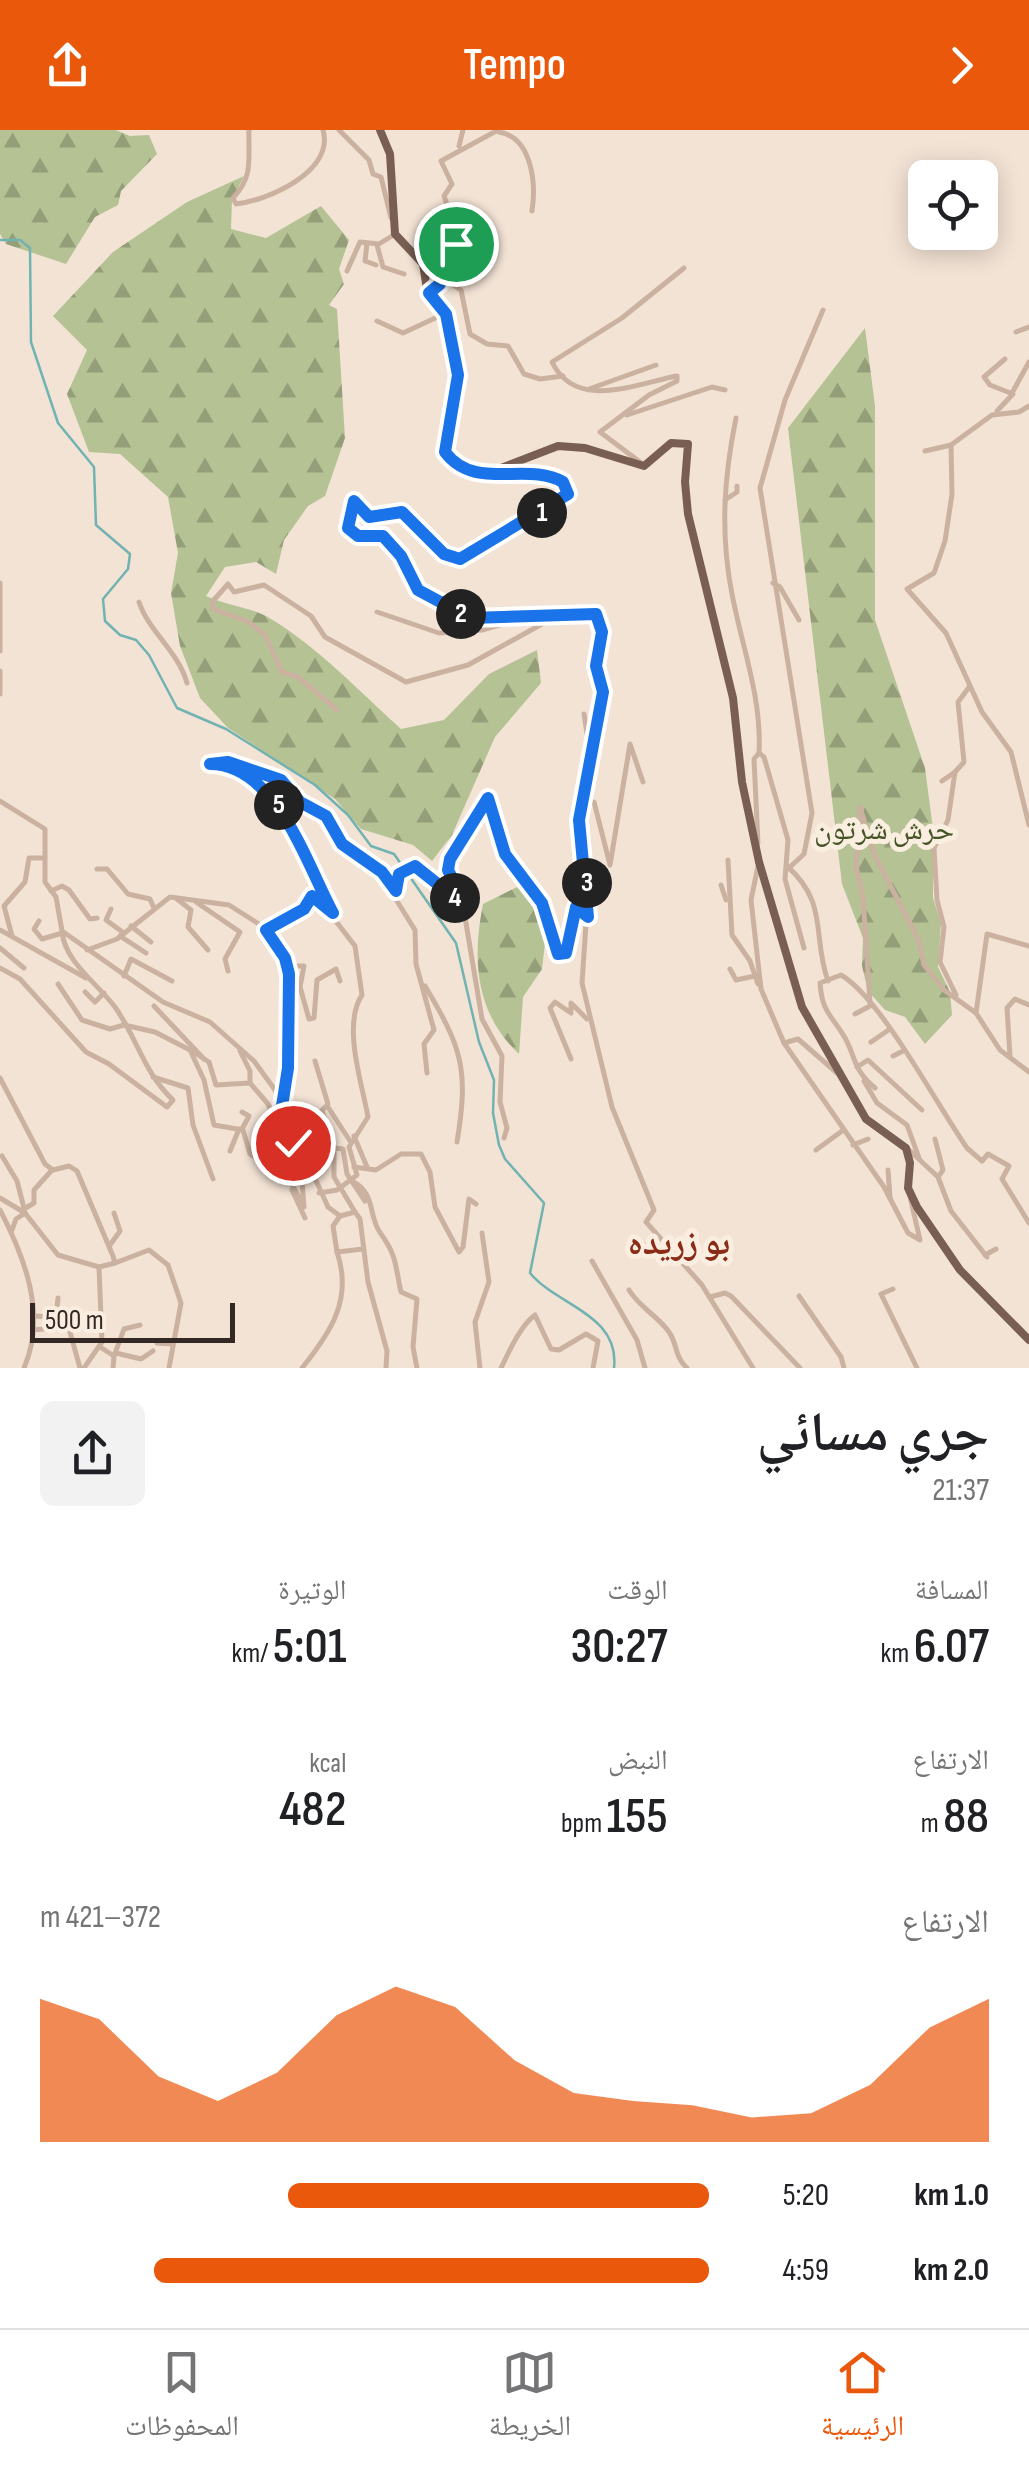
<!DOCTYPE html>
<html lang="ar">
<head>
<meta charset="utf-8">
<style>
  :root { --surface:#fff; --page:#f2f2f2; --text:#202124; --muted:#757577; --line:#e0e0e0; --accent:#ea580c }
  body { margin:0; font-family:"Sofia Sans Condensed","Noto Naskh Arabic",sans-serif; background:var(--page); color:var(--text); direction:rtl; height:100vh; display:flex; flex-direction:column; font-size:38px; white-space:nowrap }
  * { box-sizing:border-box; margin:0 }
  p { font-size:32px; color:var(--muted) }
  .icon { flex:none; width:55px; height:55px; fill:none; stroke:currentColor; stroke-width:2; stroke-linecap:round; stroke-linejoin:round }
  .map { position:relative; height:1238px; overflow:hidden; direction:ltr }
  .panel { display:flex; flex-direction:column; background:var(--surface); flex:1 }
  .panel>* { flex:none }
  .buttons { position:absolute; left:908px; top:30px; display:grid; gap:20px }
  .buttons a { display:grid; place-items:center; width:90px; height:90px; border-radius:15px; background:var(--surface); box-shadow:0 5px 25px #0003; font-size:50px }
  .scale { position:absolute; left:30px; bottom:25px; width:205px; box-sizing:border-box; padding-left:10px; border:5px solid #342824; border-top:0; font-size:28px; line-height:35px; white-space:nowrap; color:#342824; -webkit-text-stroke:8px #faeee1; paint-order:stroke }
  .pin { position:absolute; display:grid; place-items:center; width:85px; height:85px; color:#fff; margin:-42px; border:5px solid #fff; border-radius:50%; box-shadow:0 2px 10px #0007 }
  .km { position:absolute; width:50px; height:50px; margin:-25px; border-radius:50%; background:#222; color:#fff; font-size:28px; line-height:50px; text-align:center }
  .round { display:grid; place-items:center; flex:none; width:105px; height:105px; border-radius:15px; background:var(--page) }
  .overview { display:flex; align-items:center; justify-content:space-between; height:170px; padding:0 40px }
  h1 { font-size:55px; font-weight:600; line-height:75px }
  .stats { display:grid; grid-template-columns:repeat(3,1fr); gap:15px; height:170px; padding:10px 40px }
  .stats div { display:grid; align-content:center }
  .stats b { font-size:50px; font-weight:600 }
  .stats small { font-size:28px; font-weight:400 }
  .stats p { font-size:28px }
  .chart { height:280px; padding:20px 40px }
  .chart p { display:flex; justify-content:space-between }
  .chart svg { width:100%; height:180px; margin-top:10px; fill:var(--accent); opacity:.7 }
  ul { padding:0 40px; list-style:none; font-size:32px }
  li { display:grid; grid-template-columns:160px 120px 1fr; align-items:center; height:75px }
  li i { height:25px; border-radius:12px; background:var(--accent) }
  header { display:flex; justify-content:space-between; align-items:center; height:130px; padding:0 40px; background:var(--accent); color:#fff; font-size:45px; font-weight:600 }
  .dock { display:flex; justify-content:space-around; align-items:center; height:140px; border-top:2px solid var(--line); background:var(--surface); font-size:28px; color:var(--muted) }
  .dock a { display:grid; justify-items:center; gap:5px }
  .dock .current { color:var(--accent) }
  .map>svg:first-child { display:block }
  .forest { fill:url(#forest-firs) }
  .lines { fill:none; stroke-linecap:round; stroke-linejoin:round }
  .stream { stroke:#71b2b2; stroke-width:2.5 }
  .minor { stroke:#cbb2a0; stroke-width:5 }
  .major { stroke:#785e53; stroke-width:8 }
  .route-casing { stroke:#fff; stroke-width:20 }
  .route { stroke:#1a73e8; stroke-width:12 }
  .labels { text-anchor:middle; stroke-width:10; stroke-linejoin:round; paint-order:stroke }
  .park-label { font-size:30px; fill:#465526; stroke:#faeee1 }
  .quarter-label { font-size:35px; font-weight:bold; fill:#8a2c16; stroke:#faeee1 }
</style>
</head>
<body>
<header><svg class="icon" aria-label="forward" viewBox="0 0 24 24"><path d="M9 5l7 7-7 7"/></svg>Tempo<svg class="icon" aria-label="share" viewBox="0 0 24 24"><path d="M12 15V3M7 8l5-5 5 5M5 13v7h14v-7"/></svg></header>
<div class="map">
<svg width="1029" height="1238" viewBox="0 0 1029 1238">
  <defs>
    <pattern id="forest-firs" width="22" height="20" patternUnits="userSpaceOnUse" patternTransform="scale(2.5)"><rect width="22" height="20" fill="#b5c294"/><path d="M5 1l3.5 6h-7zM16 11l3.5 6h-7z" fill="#949e79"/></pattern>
  </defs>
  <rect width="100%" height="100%" fill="#f3e3d5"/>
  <!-- forest -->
  <g class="forest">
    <polygon points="0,0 116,0 130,6 149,5 157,24 121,61 118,75 95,87 66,134 6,114 0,104"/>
    <path d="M244,46L232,70L231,99L266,108L321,76L349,110L339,139L344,154L329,175L337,179L345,308L325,366L308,376L284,410L276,444L256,432L225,437L206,466C227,476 252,477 271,489C319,518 359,561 401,599L444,590L489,544L537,520L541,553L495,607L452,705L432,731L413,715L361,699L335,669L228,598L200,568L180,516L171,463L178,423L168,367L120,324L89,322L67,264L87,220L53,186L113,122L187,72Z"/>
    <polygon points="865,198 875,276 875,490 925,638 933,699 933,768 941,793 938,837 950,862 952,885 925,914 905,887 885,880 868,861 862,836 863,808 842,754 788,298"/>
    <path d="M517,757L537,781L545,813L542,839L523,867L519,924C475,883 472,829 483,774Z"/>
  </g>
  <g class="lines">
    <!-- stream -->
    <path class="stream" d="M0,110H20L30,118L31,212L58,293L94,337L96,395L130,424L128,439L103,469L105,491L120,505L136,510L149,525L177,578L226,599L315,655L348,685L371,716L394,724L456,813L479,912L494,950L493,983L499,1015L505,1029L544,1073L530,1143C557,1176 620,1184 614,1238"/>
    <!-- minor -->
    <g class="minor">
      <path d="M249,0C248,29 254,46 233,68L236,74C266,71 335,42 323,0"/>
      <polyline points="339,0 369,30 373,44 381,47 391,88"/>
      <path d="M499,2C533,8 536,55 532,81"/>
      <polyline points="459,16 463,0"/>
      <polyline points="367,113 365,131 376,135"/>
      <polyline points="377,115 383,137 404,144"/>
      <polyline points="347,141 360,112 379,114 395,104"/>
      <polyline points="443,148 461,160 470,204 487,214 508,216 524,244 540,249 563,246"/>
      <polyline points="429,163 440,154 444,131 458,127 461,121 440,106 451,86 444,66 452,54 441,31 498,0"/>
      <polyline points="377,191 403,203 444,184"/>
      <polyline points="1016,202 1029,197"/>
      <polyline points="589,259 656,235"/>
      <polyline points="1012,263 1029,232"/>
      <polyline points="1029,276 1019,282 992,285 951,315 952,364 945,411 934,443 907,459 946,503 982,582 1011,622 1029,695"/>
      <polyline points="997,281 1013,264 990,255 984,247 1005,229"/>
      <polyline points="627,285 712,257 725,260"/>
      <path d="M736,288C724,347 720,403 732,464C742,517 762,568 759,623L764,627L788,710L785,749L804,818"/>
      <polyline points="925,321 951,315"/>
      <path d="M644,335L600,302L649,265L677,251V246C638,253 576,282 552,232L622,188L684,138"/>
      <path d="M490,343L508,348L531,343L563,352L568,364L460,429L445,425L402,382L369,387L355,371L348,398L359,405L383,406C400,421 402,444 417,458C465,504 531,489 589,482L600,493L596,536L603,562L579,690L588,764L582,853L612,977L654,1080L646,1092L702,1155L753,1238"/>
      <polyline points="725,370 737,362 737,356"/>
      <polyline points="0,453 0,521"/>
      <polyline points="773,453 780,457 799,490"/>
      <path d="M139,472C149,502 178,521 187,553"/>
      <polyline points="377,482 439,503 482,500 514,491"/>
      <polyline points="0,541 0,564"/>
      <polyline points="337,580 298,547 282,542 265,505 249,492 213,479 213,471 228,454 234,462 264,455 311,486 325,507 406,552 468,535 551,489"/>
      <polyline points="584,584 591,629"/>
      <polyline points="218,630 281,650 299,672 321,681 339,710 378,742"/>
      <path d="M211,633L223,634L254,650L279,675L335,790L355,816L362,865C342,895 362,953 368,987L349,1017L357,1045L337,1060L319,1063"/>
      <polyline points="942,651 955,642"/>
      <polyline points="0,671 45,699 45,752 56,767 62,801"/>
      <polyline points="583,671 594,672 610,735 630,614 643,652"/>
      <polyline points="758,713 754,629 759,623"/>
      <polyline points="728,730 732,805 750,831 758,854"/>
      <polyline points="758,736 751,770 761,859 784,913 884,1057 908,1103 920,1110 908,1058"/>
      <path d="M787,736C829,773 812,807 828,851"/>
      <polyline points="790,737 804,724 812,683 760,358 785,270 823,180"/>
      <polyline points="97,739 107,739 128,764 150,769 153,776"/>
      <polyline points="375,740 396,761 399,745 415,736 462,772 448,740 449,729 488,668 505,724 541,773 558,823 565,823 576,777 587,784"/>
      <polyline points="387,755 415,800 416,834 434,900 424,914 427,943"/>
      <polyline points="721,755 726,770"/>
      <polyline points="51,761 62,756 69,760 90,789 97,788"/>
      <polyline points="177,769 191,780 188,797 208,820"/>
      <polyline points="455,770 465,787 482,889 502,926 500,972 507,998 504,1008"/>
      <polyline points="196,772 240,802 225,829 228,841"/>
      <polyline points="111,779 106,790 124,803"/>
      <polyline points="39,791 34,799 42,809 59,804"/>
      <polyline points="131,796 151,812"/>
      <polyline points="0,800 86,848"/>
      <polyline points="266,800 285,828 290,852 282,973"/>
      <polyline points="12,806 4,776 25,752 29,728 43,728"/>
      <polyline points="120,806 146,823"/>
      <polyline points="1029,816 987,804 976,883 1000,920 1029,942"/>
      <polyline points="0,818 24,838"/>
      <polyline points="87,820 117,809 170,767 229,775 270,801 303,779 313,766 325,775"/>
      <polyline points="288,836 304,836 300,857 309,889 314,888 317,850 336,839 340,851"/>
      <path d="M0,838L20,849L86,922L109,934L167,977L173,970C144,943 137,908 115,877C97,853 64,831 62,801L163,872L210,892L254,931L275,960L328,1077L340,1086L355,1082L360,1089L368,1152L387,1221L386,1238"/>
      <polyline points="730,839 736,850 755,846"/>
      <polyline points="124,846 131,829 172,851"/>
      <polyline points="58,854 82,890 110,899 124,895 155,902 190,920 204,950 214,995 243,1000 250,1024 290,1051 304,1077 301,1038 305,1033"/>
      <path d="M425,856C462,918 469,939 457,1012"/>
      <polyline points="85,862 95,872 104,863"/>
      <polyline points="956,865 940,832 944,797 937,770 934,718 948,690 955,642 964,632 958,572 970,556"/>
      <polyline points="870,873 863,767 856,736 860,677 874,724 919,811 924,835 944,860 976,883"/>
      <polyline points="154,876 204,929"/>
      <polyline points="855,884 870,876"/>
      <polyline points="871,912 890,899"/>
      <polyline points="784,913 798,909 837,943"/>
      <polyline points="192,921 209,932 216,955 250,953 268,974 283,1008 280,1016"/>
      <polyline points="240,921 250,941 250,953"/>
      <polyline points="893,926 903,921"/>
      <polyline points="1010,926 1007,878 1015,869 1029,875"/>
      <polyline points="571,929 550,878 555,872 571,883 571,873 587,889"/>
      <polyline points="857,937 868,930 922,980"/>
      <polyline points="153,947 188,958 193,995 213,1049"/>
      <polyline points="0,948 45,1034 53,1040 69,1036 77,1041 113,1126 115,1133 99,1137 102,1212 84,1238"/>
      <polyline points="864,951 877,973 907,995 919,1028"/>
      <path d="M875,958C850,937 856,923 842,903C829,883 822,880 820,853L841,845C881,868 938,977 967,1018L982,1031L988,1024L1009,1036L1002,1049L1029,1093"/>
      <polyline points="328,977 350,1011"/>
      <polyline points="322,981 334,1018 334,1047 355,1082"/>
      <polyline points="315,988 328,974 315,931"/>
      <polyline points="242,999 249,986 242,982"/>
      <polyline points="354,1006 367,1037"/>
      <polyline points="935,1009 943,1040 938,1047"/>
      <polyline points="853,1015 868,1009"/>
      <polyline points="334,1018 343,1019 347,1044 365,1071"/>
      <polyline points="908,1019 938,1047 951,1081 987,1127"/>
      <polyline points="816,1020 842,1001"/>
      <polyline points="230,1021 239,999"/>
      <polyline points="319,1023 320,1007 328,1002"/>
      <polyline points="2,1026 17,1051 24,1078"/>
      <polyline points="308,1036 316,1025 333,1022"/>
      <polyline points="266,1037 270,1021 298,1011"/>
      <polyline points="354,1037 376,1040 401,1024 421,1024 430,1042 435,1077 459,1122 463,1117 469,1069 476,1074"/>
      <polyline points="888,1040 890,1067"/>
      <path d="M352,1051C377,1064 367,1085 381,1104C397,1126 395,1135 401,1162L417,1169L413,1217L417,1238"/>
      <polyline points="292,1060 305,1088"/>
      <polyline points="0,1068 25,1083 58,1125 99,1137"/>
      <polyline points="24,1079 34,1073 34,1060 52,1040"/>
      <path d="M0,1080C25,1128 47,1185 24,1238"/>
      <polyline points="340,1086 333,1096 337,1122 363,1119"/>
      <polyline points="12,1100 16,1089 25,1083"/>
      <polyline points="643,1114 655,1119 660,1131 674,1121"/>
      <polyline points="110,1115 120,1101 114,1083"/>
      <polyline points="985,1125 996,1119"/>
      <polyline points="592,1131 637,1210 645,1238"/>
      <polyline points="115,1133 149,1120 168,1135 181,1173 169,1238"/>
      <polyline points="893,1159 881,1164 917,1238"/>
      <path d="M629,1160C640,1178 658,1186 669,1202C678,1215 674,1226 687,1238"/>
      <polyline points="799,1166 841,1227 844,1238"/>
      <polyline points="710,1167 725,1163 731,1166 800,1238"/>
      <polyline points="33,1186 56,1187 68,1195 80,1238"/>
      <polyline points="56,1187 58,1168"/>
      <polyline points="33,1200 54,1198"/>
      <polyline points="157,1213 172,1214"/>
      <polyline points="100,1217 114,1226 113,1238"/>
      <polyline points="116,1223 141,1229 153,1221"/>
      <polyline points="114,1226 124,1199 140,1195"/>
      <path d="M302,1238C331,1202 353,1169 337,1122"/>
      <polyline points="480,1238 475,1192 489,1152 482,1103"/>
      <path d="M501,1238C509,1222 520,1196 535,1185L551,1219L559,1220L586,1204L598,1211L593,1238"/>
    </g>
    <!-- major -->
    <polyline class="major" points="380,0 390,24 395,104 423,134 427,160 446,184 451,202 459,260 443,315 450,329 488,343 558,316 585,318 644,336 671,313 688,314 685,352 688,384 733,568 742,652 759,732 802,877 866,989 906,1018 910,1033 908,1058 917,1077 960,1140 1029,1210"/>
  </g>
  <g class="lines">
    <!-- route casing -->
    <g class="route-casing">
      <path id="route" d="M293,1013L298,1011L282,976L288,938L289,844L285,828L266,800L304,779L312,766L333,783C307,735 276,634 210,634L228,632L281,650L300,672L326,686L342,714L382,742L396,761L399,744L415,736L460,772L463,770L448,740L450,729L488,668L505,724L542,773L558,824L566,823L576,777L588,787L579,690L603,562L596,536L602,502L596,484L470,488L418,460L401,426L383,406H358L348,398L354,371L369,387L402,382L444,424L460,429L568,364L563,352C527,331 475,362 445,322L458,245L446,184L429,163L440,154L444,132L460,125L456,114"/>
    </g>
    <!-- route -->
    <use href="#route" class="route"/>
  </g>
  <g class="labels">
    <!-- park labels -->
    <g class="park-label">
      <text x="884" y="709">حرش شرتون</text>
    </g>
    <!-- quarter labels -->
    <g class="quarter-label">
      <text x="679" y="1124">بو زريده</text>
    </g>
  </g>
</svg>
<div class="buttons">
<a><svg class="icon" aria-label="locate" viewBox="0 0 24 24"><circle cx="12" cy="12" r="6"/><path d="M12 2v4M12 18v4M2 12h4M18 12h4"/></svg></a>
</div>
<div class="scale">500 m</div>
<div class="pin" style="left:456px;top:114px;background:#1e9e55"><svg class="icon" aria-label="arrive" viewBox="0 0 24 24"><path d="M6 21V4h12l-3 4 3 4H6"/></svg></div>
<div class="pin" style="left:293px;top:1013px;background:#d93025"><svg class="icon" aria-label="check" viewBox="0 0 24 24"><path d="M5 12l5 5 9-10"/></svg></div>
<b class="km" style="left:542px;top:383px">1</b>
<b class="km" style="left:461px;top:484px">2</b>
<b class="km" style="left:587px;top:753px">3</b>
<b class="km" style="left:455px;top:768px">4</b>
<b class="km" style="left:279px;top:675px">5</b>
</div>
<section class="panel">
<div class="overview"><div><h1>جري مسائي</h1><p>21:37</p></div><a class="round"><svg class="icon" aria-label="share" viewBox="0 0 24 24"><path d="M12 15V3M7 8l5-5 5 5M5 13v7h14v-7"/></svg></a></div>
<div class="stats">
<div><p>المسافة</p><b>6.07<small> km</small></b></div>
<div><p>الوقت</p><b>30:27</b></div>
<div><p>الوتيرة</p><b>5:01<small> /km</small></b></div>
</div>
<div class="stats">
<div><p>الارتفاع</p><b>88<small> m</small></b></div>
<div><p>النبض</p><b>155<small> bpm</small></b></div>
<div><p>kcal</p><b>482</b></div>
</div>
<div class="chart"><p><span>الارتفاع</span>372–421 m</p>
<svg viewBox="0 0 160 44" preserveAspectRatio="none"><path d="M0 44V9L10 14L20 28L30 34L40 27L50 13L60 6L70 11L80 24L90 32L100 34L110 35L120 38L130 37L140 30L150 16L160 9V44z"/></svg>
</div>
<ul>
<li><b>1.0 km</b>5:20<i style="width:63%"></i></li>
<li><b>2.0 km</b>4:59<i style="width:83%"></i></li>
</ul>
</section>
<nav class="dock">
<a class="current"><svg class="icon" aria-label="home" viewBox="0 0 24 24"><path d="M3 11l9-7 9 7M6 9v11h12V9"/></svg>الرئيسية</a>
<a><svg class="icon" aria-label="map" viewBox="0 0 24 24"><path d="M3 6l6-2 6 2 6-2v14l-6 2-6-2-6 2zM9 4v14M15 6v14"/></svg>الخريطة</a>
<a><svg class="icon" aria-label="saved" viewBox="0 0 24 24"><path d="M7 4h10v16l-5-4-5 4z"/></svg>المحفوظات</a>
</nav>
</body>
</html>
